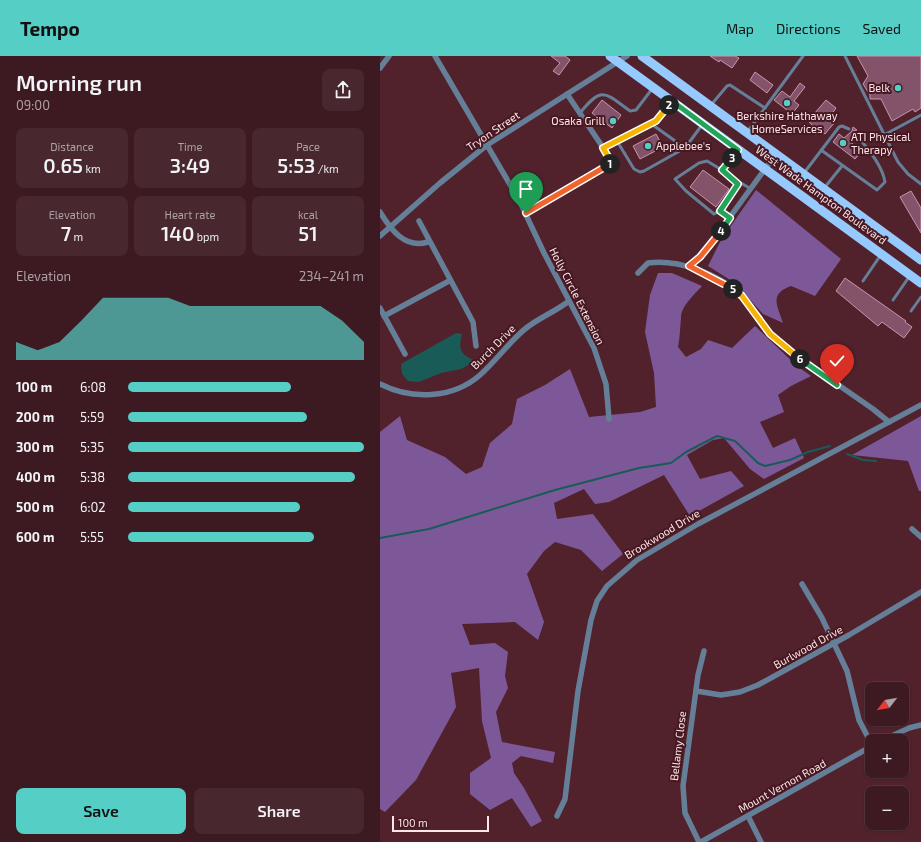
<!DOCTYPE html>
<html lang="en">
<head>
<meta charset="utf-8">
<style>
  :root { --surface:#3d1a21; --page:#48272e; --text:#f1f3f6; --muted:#ada1a5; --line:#56383f; --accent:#55cec5 }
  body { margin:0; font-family:"Exo 2",sans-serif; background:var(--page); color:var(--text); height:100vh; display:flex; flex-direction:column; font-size:15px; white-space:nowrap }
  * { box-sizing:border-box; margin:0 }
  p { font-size:13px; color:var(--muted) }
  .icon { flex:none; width:22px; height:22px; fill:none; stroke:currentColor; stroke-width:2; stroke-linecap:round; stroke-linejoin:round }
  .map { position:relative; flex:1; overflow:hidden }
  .panel { display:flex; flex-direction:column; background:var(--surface); width:380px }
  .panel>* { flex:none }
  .needle { width:26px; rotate:239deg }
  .buttons { position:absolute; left:485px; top:626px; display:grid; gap:8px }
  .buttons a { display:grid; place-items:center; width:44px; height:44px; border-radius:8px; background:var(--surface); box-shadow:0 1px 3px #0004,0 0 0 1px var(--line); font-size:20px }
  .scale { position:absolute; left:12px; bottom:10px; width:97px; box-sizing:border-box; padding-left:4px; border:2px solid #fee5e8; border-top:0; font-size:11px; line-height:14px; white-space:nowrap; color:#fee5e8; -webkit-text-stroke:3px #461822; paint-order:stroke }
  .pin { position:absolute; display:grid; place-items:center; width:34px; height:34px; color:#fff; margin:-41px -17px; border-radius:50% 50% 50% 0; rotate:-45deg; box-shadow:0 0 4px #0007 }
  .pin .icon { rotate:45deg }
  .km { position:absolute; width:20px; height:20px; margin:-10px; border-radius:50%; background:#222; color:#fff; font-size:11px; line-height:20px; text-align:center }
  .round { display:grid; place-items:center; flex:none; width:42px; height:42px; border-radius:8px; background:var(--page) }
  .overview { display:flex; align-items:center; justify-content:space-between; height:68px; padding:0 16px }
  h1 { font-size:22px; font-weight:600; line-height:30px }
  .metrics { display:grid; grid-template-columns:repeat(3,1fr); gap:6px; height:68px; padding:4px 16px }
  .metrics div { display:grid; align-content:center; border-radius:8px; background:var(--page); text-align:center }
  .metrics b { font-size:20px; font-weight:600 }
  .metrics small { font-size:11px; font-weight:400 }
  .metrics p { font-size:11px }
  .chart { height:112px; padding:8px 16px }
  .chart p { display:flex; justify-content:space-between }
  .chart svg { width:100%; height:72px; margin-top:4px; fill:var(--accent); opacity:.7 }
  .primary-button { display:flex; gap:8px; margin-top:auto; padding:8px 16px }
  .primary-button a { flex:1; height:46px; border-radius:8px; background:var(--accent); color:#111; font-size:16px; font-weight:600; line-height:46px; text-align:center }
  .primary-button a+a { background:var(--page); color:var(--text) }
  ul { padding:0 16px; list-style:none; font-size:13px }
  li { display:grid; grid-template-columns:64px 48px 1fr; align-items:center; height:30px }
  li i { height:10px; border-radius:5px; background:var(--accent) }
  header { display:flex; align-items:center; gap:24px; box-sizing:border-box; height:56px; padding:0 20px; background:var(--accent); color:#111 }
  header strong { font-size:19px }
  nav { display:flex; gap:22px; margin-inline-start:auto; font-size:14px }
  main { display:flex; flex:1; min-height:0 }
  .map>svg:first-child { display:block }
  .forest { fill:#7d5899 }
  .water { fill:#195b57 }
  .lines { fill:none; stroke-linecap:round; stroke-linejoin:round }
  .stream { stroke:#195b57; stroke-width:2 }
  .building { fill:#83536a; stroke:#c994ad }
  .service { stroke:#667f98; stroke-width:3 }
  .minor { stroke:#667f98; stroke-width:5.5 }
  .primary { stroke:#96cafe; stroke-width:9 }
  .split-1-casing { stroke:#fff; stroke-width:8 }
  .split-2-casing { stroke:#fff; stroke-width:8 }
  .split-3-casing { stroke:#fff; stroke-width:8 }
  .split-4-casing { stroke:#fff; stroke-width:8 }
  .split-5-casing { stroke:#fff; stroke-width:8 }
  .split-6-casing { stroke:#fff; stroke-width:8 }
  .split-7-casing { stroke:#fff; stroke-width:8 }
  .split-1 { stroke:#f0652b; stroke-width:5 }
  .split-2 { stroke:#f5b400; stroke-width:5 }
  .split-3 { stroke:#22a559; stroke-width:5 }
  .split-4 { stroke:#22a559; stroke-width:5 }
  .split-5 { stroke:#f0652b; stroke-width:5 }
  .split-6 { stroke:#f5b400; stroke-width:5 }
  .split-7 { stroke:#22a559; stroke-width:5 }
  .poi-dot { fill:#55cec5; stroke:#461822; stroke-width:1.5 }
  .labels { text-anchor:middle; stroke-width:4; stroke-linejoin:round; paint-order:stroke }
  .poi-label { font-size:11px; fill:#fee5e8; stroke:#461822; text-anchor:end }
  .street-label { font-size:11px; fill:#fee5e8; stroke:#461822 }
</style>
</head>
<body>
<header>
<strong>Tempo</strong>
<nav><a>Map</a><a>Directions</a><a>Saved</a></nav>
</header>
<main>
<section class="panel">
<div class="overview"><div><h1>Morning run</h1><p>09:00</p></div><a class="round"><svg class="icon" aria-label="share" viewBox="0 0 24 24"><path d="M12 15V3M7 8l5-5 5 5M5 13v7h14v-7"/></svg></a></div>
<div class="metrics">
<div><p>Distance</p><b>0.65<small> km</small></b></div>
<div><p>Time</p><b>3:49</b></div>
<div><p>Pace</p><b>5:53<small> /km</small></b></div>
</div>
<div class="metrics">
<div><p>Elevation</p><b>7<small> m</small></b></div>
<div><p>Heart rate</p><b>140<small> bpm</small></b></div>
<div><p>kcal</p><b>51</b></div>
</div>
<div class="chart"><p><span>Elevation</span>234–241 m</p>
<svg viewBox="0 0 160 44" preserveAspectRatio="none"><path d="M0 44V33L10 38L20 33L30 20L40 6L50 6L60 6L70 6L80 11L90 11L100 11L110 11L120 11L130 11L140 11L150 20L160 33V44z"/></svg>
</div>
<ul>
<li><b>100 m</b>6:08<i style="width:69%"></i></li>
<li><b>200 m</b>5:59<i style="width:76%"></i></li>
<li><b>300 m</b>5:35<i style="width:100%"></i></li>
<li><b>400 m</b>5:38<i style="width:96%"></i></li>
<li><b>500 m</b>6:02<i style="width:73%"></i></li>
<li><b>600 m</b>5:55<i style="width:79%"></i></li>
</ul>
<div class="primary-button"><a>Save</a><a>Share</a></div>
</section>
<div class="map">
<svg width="541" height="786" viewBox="0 0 541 786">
  <rect width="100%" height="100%" fill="#51222c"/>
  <!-- forest -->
  <g class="forest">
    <path d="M376,134L461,203L435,240L411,230C389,238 397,249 403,267L383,258L355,227L328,210L341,184Z"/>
    <path d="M278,217H292L322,230C314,239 301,250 301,262C300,272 300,281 298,291L306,301L321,293L328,284L352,292L375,270L417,310L431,320L411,330L398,339L404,356L380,366L393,392L415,382L424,402L384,423L370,413L344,382L333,384L307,399L320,423L351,415L364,430L310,460L284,419L229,446L215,448L204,433L174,447L177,463L213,458L243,498L222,515L201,494L175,486L164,495L147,518L164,566L158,584L135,566L82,568L90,589L115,587L128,596L125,620L128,632L116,656L122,686L175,696L173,707L141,700L132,707L134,717L144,732L162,765L151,771L132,742L110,754L90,738V717L111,702L102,665L99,612L71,617L76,651L36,724L5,756L0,753V376L20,360L27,384L65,401L86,418L102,411L110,387L132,368L137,343L165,329L190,313L209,361L260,356L276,351L274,317L265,276L270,239Z"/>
    <polygon points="541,360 541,435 539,435 528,405 472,399"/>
  </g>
  <!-- water -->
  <path class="water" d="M76,277L82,278C78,293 80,299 96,305L81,313L61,317L39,326L28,325L22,318L21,308Z"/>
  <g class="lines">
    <!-- stream -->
    <g class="stream">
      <polyline points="467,398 483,404 496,405"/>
      <polyline points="0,482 49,473 175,434 259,412 291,407 306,396 337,380 355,385 378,407 385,410 410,404 428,396 450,390"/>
    </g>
  </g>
  <!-- building -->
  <g class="building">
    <polygon points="171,0 185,0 190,4 179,19 173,15 180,7"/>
    <polygon points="330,0 355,0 359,2 352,12 340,4 339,6"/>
    <polygon points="477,0 541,0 541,52 535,56 533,53 512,65 501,43 490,43 490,39 483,28 488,20"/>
    <polygon points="375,16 393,29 387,37 370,24"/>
    <polygon points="420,27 425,31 414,45 419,49 412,58 394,44 402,35 410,41"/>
    <polygon points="222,44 241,59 232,72 212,57"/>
    <polygon points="446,44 456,52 449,62 455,66 445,78 440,74 436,79 430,74 433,70 428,65"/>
    <polygon points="473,71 477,74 473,75 473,79 469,85 482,95 475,103 453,86 459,78 464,82 472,75"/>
    <polygon points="276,78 283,91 260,103 253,90"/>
    <polygon points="323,114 349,133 336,151 310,131"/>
    <polygon points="531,135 541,152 541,177 520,141"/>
    <polygon points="465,222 526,265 525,266 532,271 524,282 502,266 498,270 456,235"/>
  </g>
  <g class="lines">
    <!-- service -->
    <g class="service">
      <polyline points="465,0 518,106 528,118 541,128"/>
      <polyline points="292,46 276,65 237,85 254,113 260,116 264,115 305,92 322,69"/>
      <polyline points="331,49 347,30 350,29 385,52"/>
      <path d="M200,57C222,30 224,36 250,55L256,54L272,33"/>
      <polyline points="270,67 305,92"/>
      <polyline points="368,75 423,0"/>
      <polyline points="504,79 541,59"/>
      <polyline points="223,93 237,85"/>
      <polyline points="357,94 342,114 358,128"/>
      <path d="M441,94L497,134L505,126C502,108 486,91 475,77"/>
      <polyline points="424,117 459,71 462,70 469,73"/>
      <polyline points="445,131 462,110"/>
      <polyline points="340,155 334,158 306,135 295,123 319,107 327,105 342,114"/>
      <polyline points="350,162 340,155 358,128 361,127 371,133"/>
      <polyline points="483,225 500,200"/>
      <polyline points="513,244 529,221"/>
      <polyline points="531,255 541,241"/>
    </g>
    <!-- minor -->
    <g class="minor">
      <polyline points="55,0 139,144 164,197 214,292 226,328 229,363"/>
      <polyline points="0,12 9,0"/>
      <path d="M0,156C11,174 25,193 48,186"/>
      <polyline points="146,157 230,107 228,99 187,38"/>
      <polyline points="39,165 93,266 96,290"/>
      <polyline points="0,180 60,127 107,89 247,0"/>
      <polyline points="309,210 328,191 396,98"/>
      <path d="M258,217L268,207C298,203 339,218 361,239C368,247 373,256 379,264C386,273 393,281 401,289L493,353L509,366"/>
      <polyline points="0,252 25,298"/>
      <polyline points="4,260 69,225"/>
      <path d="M0,328C31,344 73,343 100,319C116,305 129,286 145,273C158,262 175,256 189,245"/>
      <polyline points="532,473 541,481"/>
      <polyline points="422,528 442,562 467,615 479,664 492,689"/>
      <polyline points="316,635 341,639 360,636 378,629 469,579 541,536"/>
      <polyline points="501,685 529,672 541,669"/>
      <polyline points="177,760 185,743 198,635 211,564 217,545 227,530 257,504 318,468 541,349"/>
      <polyline points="368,760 381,786"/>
      <polyline points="319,786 305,757 303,730 318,619 324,595"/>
      <polyline points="321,786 492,690"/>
    </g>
    <!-- primary -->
    <g class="primary">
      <polyline points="230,0 541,227"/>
      <polyline points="262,0 541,204"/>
    </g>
  </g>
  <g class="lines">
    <!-- split-1 casing -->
    <g class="split-1-casing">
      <polyline id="split-1" points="146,157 230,108"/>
    </g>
    <!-- split-2 casing -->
    <g class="split-2-casing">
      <polyline id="split-2" points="230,108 230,104 223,92 276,65 289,49"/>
    </g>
    <!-- split-3 casing -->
    <g class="split-3-casing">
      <polyline id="split-3" points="289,49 292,45 358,94 352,102"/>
    </g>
    <!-- split-4 casing -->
    <g class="split-4-casing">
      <polyline id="split-4" points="341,175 350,162 340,155 358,128 342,114 352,102"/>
    </g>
    <!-- split-5 casing -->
    <g class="split-5-casing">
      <polyline id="split-5" points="341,175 320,201 309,210 353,233"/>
    </g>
    <!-- split-6 casing -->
    <g class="split-6-casing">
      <polyline id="split-6" points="353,233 362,240 390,278 420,303"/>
    </g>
    <!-- split-7 casing -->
    <g class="split-7-casing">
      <polyline id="split-7" points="420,303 457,329"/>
    </g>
    <!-- split-1 -->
    <use href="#split-1" class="split-1"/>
    <!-- split-2 -->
    <use href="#split-2" class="split-2"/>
    <!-- split-3 -->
    <use href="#split-3" class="split-3"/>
    <!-- split-4 -->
    <use href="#split-4" class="split-4"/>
    <!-- split-5 -->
    <use href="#split-5" class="split-5"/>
    <!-- split-6 -->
    <use href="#split-6" class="split-6"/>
    <!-- split-7 -->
    <use href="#split-7" class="split-7"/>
  </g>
  <!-- markers -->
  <g class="poi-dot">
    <circle cx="518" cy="32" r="4"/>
    <circle cx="407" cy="47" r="4"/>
    <circle cx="233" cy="65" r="4"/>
    <circle cx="463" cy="87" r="4"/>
    <circle cx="268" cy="90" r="4"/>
  </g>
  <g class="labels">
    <!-- poi labels -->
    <g class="poi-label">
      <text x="510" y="36">Belk</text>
      <text x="407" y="64" text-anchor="middle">Berkshire Hathaway<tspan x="407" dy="13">HomeServices</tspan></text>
      <text x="225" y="69">Osaka Grill</text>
      <text x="471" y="85" text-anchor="start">ATI Physical<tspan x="471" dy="13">Therapy</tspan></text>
      <text x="276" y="94" text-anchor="start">Applebee's</text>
    </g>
    <!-- street labels -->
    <g class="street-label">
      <text transform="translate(113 75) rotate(-34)" y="4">Tryon Street</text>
      <text transform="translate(441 139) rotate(36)" y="4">West Wade Hampton Boulevard</text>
      <text transform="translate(197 240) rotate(63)" y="4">Holly Circle Extension</text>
      <text transform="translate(113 291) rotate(-45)" y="4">Burch Drive</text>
      <text transform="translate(282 478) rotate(-31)" y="4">Brookwood Drive</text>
      <text transform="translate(428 591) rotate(-29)" y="4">Burlwood Drive</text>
      <text transform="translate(298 690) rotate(-83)" y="4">Bellamy Close</text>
      <text transform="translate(402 730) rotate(-29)" y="4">Mount Vernon Road</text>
    </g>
  </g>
</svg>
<div class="buttons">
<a><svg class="needle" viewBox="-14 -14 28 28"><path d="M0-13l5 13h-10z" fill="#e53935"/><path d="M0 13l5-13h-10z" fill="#ada1a5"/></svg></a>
<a>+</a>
<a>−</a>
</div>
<div class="scale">100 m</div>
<div class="pin" style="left:146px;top:157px;background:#1e9e55"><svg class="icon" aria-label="arrive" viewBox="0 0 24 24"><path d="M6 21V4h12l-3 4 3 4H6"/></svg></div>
<div class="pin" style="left:457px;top:329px;background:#d93025"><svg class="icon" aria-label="check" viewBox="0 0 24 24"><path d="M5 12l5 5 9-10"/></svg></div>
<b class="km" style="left:230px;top:108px">1</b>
<b class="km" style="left:289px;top:49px">2</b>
<b class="km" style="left:352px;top:102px">3</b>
<b class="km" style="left:341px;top:175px">4</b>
<b class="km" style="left:353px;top:233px">5</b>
<b class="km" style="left:420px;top:303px">6</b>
</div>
</main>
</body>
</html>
